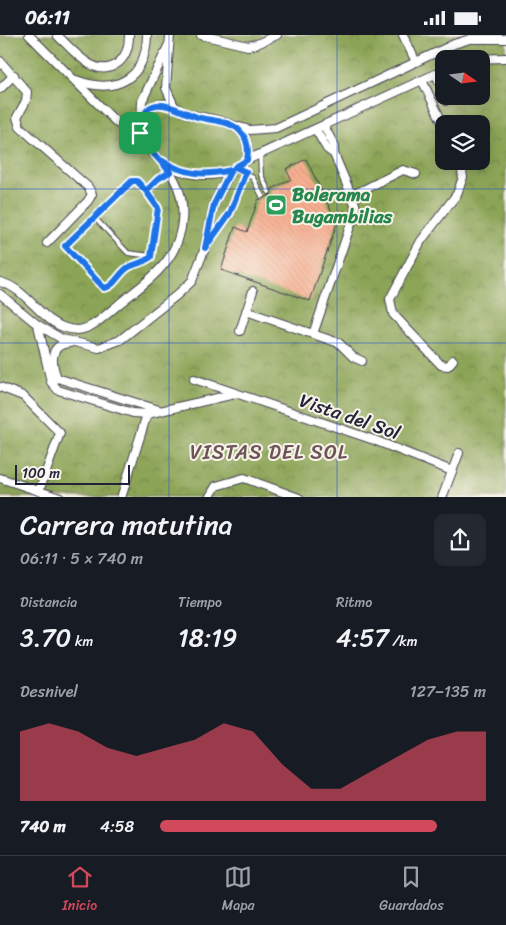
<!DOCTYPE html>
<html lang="es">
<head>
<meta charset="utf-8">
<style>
  :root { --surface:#171b24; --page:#242831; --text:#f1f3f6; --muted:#9ea1a6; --line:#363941; --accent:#d1495b }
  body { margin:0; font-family:Sriracha,sans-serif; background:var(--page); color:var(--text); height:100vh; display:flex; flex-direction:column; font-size:19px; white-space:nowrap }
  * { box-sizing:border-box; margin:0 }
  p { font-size:16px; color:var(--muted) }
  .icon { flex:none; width:28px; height:28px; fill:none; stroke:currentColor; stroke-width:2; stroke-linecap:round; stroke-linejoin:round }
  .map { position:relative; height:462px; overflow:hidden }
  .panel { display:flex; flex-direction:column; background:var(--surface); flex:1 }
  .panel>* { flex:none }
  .needle { width:32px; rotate:104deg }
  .tools { position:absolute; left:435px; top:15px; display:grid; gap:10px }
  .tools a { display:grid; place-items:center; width:55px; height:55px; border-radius:10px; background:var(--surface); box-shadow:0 2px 12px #0003; font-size:25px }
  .scale { position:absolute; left:15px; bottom:12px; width:115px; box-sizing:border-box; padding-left:5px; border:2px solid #22223b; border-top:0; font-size:14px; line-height:18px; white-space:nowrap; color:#22223b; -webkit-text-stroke:4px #f7f3e8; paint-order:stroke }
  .pin { position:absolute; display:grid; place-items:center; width:42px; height:42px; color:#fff; margin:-21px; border-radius:10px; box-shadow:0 2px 8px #0006 }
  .round { display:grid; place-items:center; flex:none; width:52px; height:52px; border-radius:10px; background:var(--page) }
  .headline { display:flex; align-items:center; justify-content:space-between; height:85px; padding:0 20px }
  h1 { font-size:28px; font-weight:600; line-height:38px }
  .figures { display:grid; grid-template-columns:repeat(3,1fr); gap:8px; height:85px; padding:5px 20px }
  .figures div { display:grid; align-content:center }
  .figures b { font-size:25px; font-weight:600 }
  .figures small { font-size:14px; font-weight:400 }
  .figures p { font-size:14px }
  .chart { height:140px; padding:10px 20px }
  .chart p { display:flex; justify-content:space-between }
  .chart svg { width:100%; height:90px; margin-top:5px; fill:var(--accent); opacity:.7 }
  ul { padding:0 20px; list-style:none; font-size:16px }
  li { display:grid; grid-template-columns:80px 60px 1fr; align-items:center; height:38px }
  li i { height:12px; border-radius:6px; background:var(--accent) }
  .status { display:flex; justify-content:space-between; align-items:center; height:35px; padding:0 25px; background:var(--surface); direction:ltr }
  .status svg { height:14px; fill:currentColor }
  .tab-bar { display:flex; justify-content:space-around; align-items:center; height:70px; border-top:1px solid var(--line); background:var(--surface); font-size:14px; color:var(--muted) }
  .tab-bar a { display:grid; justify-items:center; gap:2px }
  .tab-bar .active { color:var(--accent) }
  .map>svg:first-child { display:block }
  .forest { fill:url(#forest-crowns); stroke:#576348; fill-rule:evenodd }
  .building { fill:url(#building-back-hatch) }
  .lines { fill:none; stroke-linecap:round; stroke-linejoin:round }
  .lane-casing { stroke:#413e4e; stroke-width:6 }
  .street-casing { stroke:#413e4e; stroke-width:10 }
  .lane { stroke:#fff; stroke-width:4 }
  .street { stroke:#fff; stroke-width:8 }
  .route-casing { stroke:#fff; stroke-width:10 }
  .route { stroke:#1a73e8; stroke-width:6 }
  .grid { fill:none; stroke:#1d4ed8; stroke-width:1; stroke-opacity:0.55 }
  .labels { text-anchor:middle; stroke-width:4; stroke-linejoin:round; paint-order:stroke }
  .leisure-label { font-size:19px; font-weight:bold; fill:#27864d; stroke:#f7f3e8; text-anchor:start }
  .street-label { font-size:19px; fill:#22223b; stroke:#f7f3e8 }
  .neighbourhood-label { font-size:20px; letter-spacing:1px; fill:#6d5459; stroke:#f7f3e8 }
</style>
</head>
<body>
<div class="status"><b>06:11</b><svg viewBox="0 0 49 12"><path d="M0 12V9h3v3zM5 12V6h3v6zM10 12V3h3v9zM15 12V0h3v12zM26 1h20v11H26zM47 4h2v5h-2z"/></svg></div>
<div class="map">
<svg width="506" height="463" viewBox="0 0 506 463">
  <defs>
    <pattern id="forest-crowns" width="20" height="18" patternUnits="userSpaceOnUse" patternTransform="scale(1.25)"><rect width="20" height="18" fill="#8ca456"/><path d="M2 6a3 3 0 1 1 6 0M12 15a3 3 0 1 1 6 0" fill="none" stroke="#728548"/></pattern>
    <pattern id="building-back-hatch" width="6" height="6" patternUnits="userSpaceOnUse" patternTransform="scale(1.25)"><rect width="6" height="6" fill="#f9b091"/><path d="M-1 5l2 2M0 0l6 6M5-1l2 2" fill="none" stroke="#d5977e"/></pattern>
  </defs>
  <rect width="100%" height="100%" fill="#f7f3e8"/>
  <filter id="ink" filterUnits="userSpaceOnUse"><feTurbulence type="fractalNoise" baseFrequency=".02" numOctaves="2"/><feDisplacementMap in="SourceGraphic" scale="10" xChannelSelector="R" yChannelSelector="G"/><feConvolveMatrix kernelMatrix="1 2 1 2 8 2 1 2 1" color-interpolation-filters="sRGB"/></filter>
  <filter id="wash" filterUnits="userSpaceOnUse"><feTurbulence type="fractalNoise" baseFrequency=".0096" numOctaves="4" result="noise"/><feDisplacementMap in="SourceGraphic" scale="20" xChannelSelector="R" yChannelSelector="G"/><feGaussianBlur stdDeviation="1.12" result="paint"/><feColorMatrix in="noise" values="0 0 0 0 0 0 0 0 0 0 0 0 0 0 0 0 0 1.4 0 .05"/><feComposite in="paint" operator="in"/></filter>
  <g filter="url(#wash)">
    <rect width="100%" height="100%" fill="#f0dcbc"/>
    <!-- forest -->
    <path class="forest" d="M0,0H506V462H0ZM444,24H481V61H444ZM444,89H481V126H444Z"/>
    <g id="blocks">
      <!-- building -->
      <polygon class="building" points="306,124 337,188 310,266 221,235 235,192 247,197 258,165 271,160 272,154 291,144 286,134"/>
    </g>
  </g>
  <g filter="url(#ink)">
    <use href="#blocks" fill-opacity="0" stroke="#413e4e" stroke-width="1"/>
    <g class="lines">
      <!-- lane casing -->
      <g class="lane-casing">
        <g id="lane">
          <polyline points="434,40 446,68"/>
          <polyline points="260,120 261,140 269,157"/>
          <polyline points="237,133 253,143 262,161"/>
          <path d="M132,146H137L158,172L151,221C140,230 138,227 129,232C119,237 115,252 104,253L65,211Z"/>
          <polyline points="146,156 158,144 170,137"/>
          <polyline points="94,182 128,218 151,221"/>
          <polyline points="208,209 230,178 246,137"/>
        </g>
      </g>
      <!-- street casing -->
      <g class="street-casing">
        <g id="street">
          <polyline points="29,0 116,87 142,106"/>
          <path d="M57,0C72,14 96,46 118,28C127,21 129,11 129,0"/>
          <polyline points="170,0 166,53 174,71"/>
          <polyline points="201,0 248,11 257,9 277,0"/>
          <polyline points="403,0 416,27"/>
          <polyline points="471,24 506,23"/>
          <polyline points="0,26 27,57 26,66 17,82 20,92 88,152 92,159 88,166 47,208"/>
          <path d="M76,45C116,60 146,44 147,0"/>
          <polyline points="422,45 444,91"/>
          <polyline points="0,54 14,40"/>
          <polyline points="141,89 142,66 168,11"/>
          <polyline points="236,91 250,95 276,93 454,9 470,4 506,4"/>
          <polyline points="316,95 327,114 334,119"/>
          <path d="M247,125C249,114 248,104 241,96C228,83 200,84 183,77C176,73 171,68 162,69C153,69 146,76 143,84C140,90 139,97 142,103C157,134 200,148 231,135C237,133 242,128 247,125L444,35"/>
          <polyline points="351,161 403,135 416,139"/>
          <path d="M0,247C30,254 43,294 77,295C92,295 108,278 119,269C132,258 147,248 159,235C187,206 191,161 165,131"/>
          <polyline points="0,259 38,290 62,304 99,313 120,305 177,260 192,246 205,213 214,169 231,135"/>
          <polyline points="246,276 339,308 353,322 362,326"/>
          <polyline points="38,290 51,347 58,355 133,378 147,379 235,359"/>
          <polyline points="240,296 253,256"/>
          <polyline points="313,299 356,174 355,169 334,119 334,110 324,91"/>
          <polyline points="453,325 448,331 441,330 393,279 390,264 421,206 457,159 463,142 460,126"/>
          <polyline points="57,343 159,375"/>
          <path d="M57,343C51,327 49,309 70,308"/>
          <polyline points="194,344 374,405 452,436"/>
          <polyline points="0,352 23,361 60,398 39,456"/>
          <polyline points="0,443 60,463"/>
          <polyline points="121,463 148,376"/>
          <polyline points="209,463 216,451 244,443 299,463"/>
          <polyline points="442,463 459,418"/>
        </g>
      </g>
      <!-- lane -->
      <use href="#lane" class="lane"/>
      <!-- street -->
      <use href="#street" class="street"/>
    </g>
  </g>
  <g class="lines" filter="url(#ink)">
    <!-- route casing -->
    <g class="route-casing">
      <path id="route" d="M140,98L153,118L170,137L158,144L146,156L158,173L151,222C140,230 138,227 129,232C119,237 115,252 104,253L65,211L132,146H137L146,156L158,144L170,137L161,125C184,140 205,141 231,135L214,169L205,213L230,178L246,137L235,132L247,125C249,114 248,104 240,96C230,85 210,86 197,82C171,73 144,53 140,98"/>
    </g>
    <!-- route -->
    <use href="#route" class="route"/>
  </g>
  <!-- grid -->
  <path class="grid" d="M169,0V463M337,0V463M0,154H506M0,308H506"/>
  <!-- icons -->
  <defs>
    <g id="stadium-square" transform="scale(1.125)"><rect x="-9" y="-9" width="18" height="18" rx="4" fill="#2e9e5b" stroke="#f7f3e8"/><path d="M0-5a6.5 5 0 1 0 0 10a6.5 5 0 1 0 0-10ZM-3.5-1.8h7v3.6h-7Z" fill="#fff"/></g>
  </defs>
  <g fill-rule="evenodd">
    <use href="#stadium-square" x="276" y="170"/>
  </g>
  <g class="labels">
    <!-- leisure labels -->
    <g class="leisure-label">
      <text x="292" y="166">Bolerama<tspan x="292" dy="22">Bugambilias</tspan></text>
    </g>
    <!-- street labels -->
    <g class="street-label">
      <text transform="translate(350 381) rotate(19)" y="7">Vista del Sol</text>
    </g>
    <!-- neighbourhood labels -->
    <g class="neighbourhood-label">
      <text x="269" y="424">VISTAS DEL SOL</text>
    </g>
  </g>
</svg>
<div class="tools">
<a><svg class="needle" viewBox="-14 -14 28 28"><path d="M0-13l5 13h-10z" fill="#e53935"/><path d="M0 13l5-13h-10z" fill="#9ea1a6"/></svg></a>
<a><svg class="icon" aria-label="layers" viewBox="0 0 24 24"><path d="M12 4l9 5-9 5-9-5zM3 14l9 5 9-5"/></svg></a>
</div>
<div class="scale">100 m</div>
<div class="pin" style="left:140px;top:98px;background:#1e9e55"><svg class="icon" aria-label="arrive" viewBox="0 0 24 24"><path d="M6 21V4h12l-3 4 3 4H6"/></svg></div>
</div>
<section class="panel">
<div class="headline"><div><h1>Carrera matutina</h1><p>06:11 · 5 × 740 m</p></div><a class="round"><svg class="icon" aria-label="share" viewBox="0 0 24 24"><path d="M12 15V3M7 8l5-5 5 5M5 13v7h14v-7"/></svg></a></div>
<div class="figures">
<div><p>Distancia</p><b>3.70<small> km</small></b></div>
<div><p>Tiempo</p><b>18:19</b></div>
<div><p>Ritmo</p><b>4:57<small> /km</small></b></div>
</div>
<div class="chart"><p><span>Desnivel</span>127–135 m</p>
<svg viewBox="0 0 160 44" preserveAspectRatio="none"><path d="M0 44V10L10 6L20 10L30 18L40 22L50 18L60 14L70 6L80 10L90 26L100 38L110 38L120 30L130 22L140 14L150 10L160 10V44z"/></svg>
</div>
<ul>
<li><b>740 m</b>4:58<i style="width:85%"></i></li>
</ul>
</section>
<nav class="tab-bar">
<a class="active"><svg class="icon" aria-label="home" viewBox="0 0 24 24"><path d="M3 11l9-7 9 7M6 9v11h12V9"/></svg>Inicio</a>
<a><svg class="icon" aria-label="map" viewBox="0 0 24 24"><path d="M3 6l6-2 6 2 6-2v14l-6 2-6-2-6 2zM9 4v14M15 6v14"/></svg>Mapa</a>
<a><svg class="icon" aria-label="saved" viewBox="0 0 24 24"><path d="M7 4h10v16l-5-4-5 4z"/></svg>Guardados</a>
</nav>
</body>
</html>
